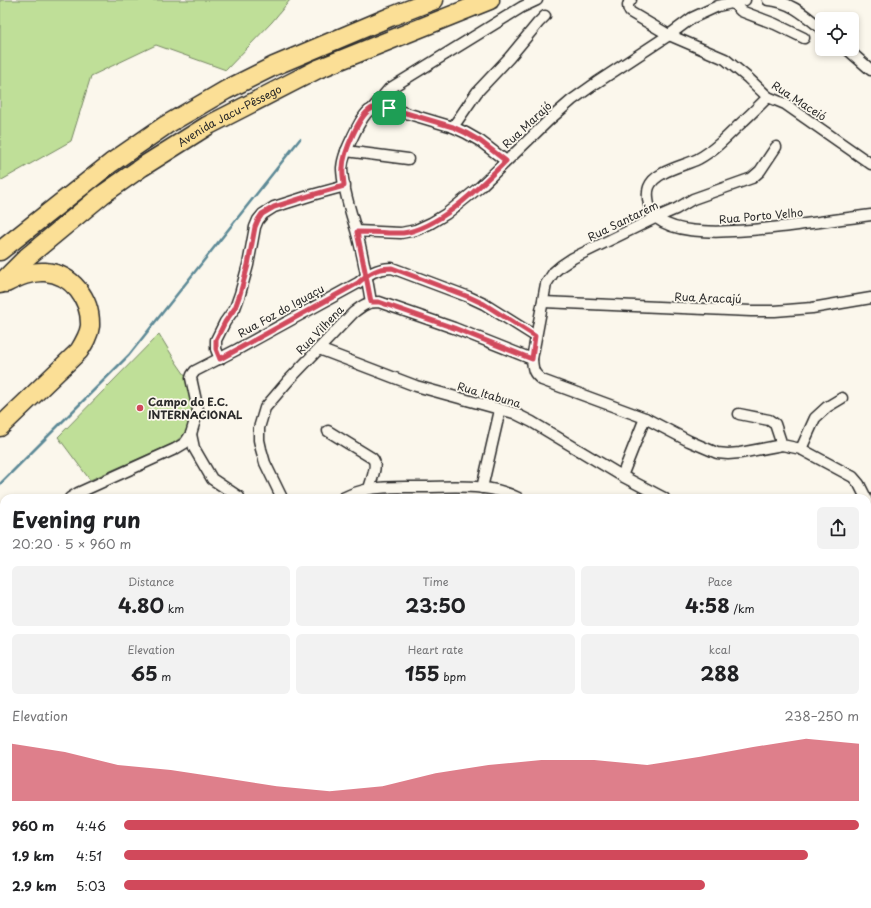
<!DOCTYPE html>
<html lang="en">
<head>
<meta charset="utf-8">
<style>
  :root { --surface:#fff; --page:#f2f2f2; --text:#202124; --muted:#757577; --accent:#d1495b }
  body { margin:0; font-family:"Playpen Sans",sans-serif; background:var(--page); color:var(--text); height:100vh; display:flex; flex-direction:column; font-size:15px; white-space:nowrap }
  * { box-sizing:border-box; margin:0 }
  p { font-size:13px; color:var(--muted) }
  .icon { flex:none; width:22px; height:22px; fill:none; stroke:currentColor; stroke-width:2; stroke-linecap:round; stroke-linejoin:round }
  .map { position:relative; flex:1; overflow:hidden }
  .side { position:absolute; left:0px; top:494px; width:871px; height:414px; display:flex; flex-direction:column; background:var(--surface); border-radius:12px 12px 0 0; box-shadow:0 2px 6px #0003 }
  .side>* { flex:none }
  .controls { position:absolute; left:815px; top:12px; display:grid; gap:8px }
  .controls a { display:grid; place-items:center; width:44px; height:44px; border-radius:6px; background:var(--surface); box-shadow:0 2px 6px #0003; font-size:20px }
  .pin { position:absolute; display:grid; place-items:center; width:34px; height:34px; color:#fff; margin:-17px; border-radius:8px; box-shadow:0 2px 6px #0006 }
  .round { display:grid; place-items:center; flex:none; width:42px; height:42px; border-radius:6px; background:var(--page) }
  .headline { display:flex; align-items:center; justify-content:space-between; height:68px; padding:0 12px }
  h1 { font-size:22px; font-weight:700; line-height:30px }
  .stats { display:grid; grid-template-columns:repeat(3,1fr); gap:6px; height:68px; padding:4px 12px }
  .stats div { display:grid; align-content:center; border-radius:6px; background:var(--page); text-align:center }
  .stats b { font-size:20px; font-weight:700 }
  .stats small { font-size:11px; font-weight:400 }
  .stats p { font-size:11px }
  .chart { height:112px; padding:8px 12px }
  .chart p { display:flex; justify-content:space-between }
  .chart svg { width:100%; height:72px; margin-top:4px; fill:var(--accent); opacity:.7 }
  ul { padding:0 12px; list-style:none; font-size:13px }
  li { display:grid; grid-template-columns:64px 48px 1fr; align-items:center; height:30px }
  li i { height:10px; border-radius:5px; background:var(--accent) }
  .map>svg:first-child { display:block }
  .green { fill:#bfdf98; stroke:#758562 }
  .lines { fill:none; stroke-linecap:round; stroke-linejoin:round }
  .stream { stroke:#5c8996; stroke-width:2.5 }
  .street-casing { stroke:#2b2b2b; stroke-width:13 }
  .highway-casing { stroke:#2b2b2b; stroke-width:21 }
  .street { stroke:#fbf7ec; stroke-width:10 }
  .highway { stroke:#fbdf96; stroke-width:18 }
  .route-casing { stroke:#fff; stroke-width:8 }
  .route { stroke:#d1495b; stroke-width:5 }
  .poi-dot { fill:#d1495b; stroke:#fbf7ec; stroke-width:1.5 }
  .labels { text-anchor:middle; stroke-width:3.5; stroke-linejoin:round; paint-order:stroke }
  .street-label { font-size:11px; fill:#2b2b2b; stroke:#fbf7ec }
  .poi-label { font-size:11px; font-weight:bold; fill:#2b2b2b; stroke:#fbf7ec; text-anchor:start }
</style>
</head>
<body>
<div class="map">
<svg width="871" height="908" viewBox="0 0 871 908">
  <rect width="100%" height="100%" fill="#fbf7ec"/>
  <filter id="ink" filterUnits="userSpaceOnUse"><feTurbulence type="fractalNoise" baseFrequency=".025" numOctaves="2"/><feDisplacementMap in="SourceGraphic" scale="8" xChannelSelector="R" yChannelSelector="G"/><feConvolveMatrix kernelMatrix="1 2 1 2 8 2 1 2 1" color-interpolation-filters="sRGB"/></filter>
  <g filter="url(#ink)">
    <!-- green -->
    <g class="green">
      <polygon points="0,0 290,0 272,22 226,70 156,45 91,76 71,141 0,181"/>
      <polygon points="159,334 176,362 185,375 193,405 193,411 187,429 181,437 174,443 90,480 58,437"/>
    </g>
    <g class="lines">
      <!-- stream -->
      <polyline class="stream" points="0,484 129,355 300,139"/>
      <!-- street casing -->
      <g class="street-casing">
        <g id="street">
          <path d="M631,0C627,4 627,7 630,12L669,35L725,59L748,78L768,97L785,104L871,164"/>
          <path d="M768,0C790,1 806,16 822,29"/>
          <polyline points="733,3 741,11 775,24 804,38"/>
          <polyline points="847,49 871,70"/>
          <path d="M768,97C758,107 748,117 738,126C725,139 713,151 698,159C684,166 655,171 649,187C647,192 648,200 649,205C657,245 761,229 790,226C817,222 844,219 871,215"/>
          <polyline points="373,108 389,89 522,7 537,0"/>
          <polyline points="453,127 477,92 509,58 538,23 545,16"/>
          <polyline points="346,151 408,159"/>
          <polyline points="357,231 401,233 416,230 431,223 446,214 481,186 549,120 572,100 596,83 669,35 692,18 718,6 745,0"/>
          <path d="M371,302C367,278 363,254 356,230C351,213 342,186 342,168C343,154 351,141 357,128C366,111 369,106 389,108L453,127L466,133L480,141L506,161"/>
          <polyline points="543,302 751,311 775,311 812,308 871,298"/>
          <polyline points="319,349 416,386 514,413 532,422 622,476 664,498"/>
          <polyline points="220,359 216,349 216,340 225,322 235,308 240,294 248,265 255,227 258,220 263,214 274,207 312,195 345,186"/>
          <polyline points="532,359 546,284 554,272 561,266 573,258 655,218 676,209 693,199 752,178 760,171 776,147"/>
          <polyline points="739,414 769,420 775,424 782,445"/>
          <path d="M328,431L372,458C379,464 371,480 369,489"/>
          <polyline points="191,434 194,448 212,479 239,497"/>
          <polyline points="801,449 815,418 827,407 842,398"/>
          <polyline points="622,476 645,418"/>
          <polyline points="482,488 500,410"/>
          <path d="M70,498L78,493L175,449L185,443L191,434L198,410L191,378L192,375L195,371L238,349L358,283C370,273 375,269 392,268L469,297L484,304L535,336"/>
          <path d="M282,498L265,463L261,449L259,440V428L265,408L288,381L353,313C363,305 367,302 379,302L454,328L532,359C533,370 533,373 542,380L645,418L689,441L717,453L728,454L740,453L782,445L801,449L853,477L859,484L866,498"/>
          <path d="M343,498C351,494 359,491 369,489C387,486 406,487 424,487C455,487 490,483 518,498"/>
          <polyline points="867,501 871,509"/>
          <polyline points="0,550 4,546"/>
          <polyline points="867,615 871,619"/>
          <polyline points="0,671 4,669"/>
          <polyline points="867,681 871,683"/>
          <polyline points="0,711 4,713"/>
          <polyline points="867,726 871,727"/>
          <polyline points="867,745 870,747 871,749"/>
          <polyline points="867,803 871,789"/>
          <polyline points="0,880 4,880"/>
          <polyline points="867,900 871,899"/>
          <polyline points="253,904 253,908"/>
          <polyline points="336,904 341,908"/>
          <polyline points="544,904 546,908"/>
          <polyline points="827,906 838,904"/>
          <polyline points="699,907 751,905 771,908"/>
        </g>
      </g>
      <!-- highway casing -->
      <g class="highway-casing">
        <g id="highway">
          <polyline points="0,251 111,163 166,125 226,90 274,66 390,17 434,0"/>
          <path id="s1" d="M0,284L27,257L102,195L142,167L207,126L318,69L490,0"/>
          <path d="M0,427L79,351C84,343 89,335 90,326C91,299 72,274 45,272C31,271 18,277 6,283"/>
        </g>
      </g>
      <!-- street -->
      <use href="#street" class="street"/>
      <!-- highway -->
      <use href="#highway" class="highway"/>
    </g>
  </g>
  <g class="lines" filter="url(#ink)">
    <!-- route casing -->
    <g class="route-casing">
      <path id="route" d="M389,108C384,108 378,107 373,108C360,112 343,154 343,168C342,174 344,180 344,186L312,195L274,207L262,214L258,220L255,227L248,265L240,294L235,308L225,322L216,340V349L220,359L358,283L366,276L371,302H379L454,328L532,359L535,336L484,304L469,297L392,268C380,268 376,270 366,276L357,232C367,232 377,232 388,233C393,233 398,233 403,233C441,227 479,187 506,161L480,141L466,133L453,127L389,108"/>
    </g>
    <!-- route -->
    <use href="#route" class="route"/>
  </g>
  <!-- markers -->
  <circle class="poi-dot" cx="140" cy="408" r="4"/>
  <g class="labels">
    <!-- street labels -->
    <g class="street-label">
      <text transform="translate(799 101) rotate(33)" y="4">Rua Maceió</text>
      <text dy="4" stroke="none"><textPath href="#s1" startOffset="286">Avenida Jacu-Pêssego</textPath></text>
      <text transform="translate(527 125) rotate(-43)" y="4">Rua Marajó</text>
      <text transform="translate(761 216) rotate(-5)" y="4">Rua Porto Velho</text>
      <text transform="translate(623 221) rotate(-26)" y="4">Rua Santarém</text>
      <text transform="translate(708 298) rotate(2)" y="4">Rua Aracajú</text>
      <text transform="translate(281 311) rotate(-29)" y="4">Rua Foz do Iguaçu</text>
      <text transform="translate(320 330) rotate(-46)" y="4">Rua Vilhena</text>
      <text transform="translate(489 395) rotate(16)" y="4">Rua Itabuna</text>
    </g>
    <!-- poi labels -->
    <g class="poi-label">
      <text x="148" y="406">Campo do E.C.<tspan x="148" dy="13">INTERNACIONAL</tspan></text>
    </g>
  </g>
</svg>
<div class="controls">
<a><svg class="icon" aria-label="locate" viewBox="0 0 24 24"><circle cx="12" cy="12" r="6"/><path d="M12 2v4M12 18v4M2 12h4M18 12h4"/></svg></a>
</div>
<div class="pin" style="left:389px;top:108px;background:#1e9e55"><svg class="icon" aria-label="arrive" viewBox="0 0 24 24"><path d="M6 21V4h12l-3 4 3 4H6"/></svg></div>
<section class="side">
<div class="headline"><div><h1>Evening run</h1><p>20:20 · 5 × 960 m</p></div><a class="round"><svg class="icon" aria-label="share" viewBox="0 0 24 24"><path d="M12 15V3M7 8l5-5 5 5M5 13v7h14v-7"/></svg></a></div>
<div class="stats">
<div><p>Distance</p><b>4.80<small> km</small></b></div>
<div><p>Time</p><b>23:50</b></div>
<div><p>Pace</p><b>4:58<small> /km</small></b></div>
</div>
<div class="stats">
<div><p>Elevation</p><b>65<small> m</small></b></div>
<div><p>Heart rate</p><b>155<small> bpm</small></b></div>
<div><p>kcal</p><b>288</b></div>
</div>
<div class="chart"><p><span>Elevation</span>238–250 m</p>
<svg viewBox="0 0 160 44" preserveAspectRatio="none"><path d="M0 44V9L10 14L20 22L30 25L40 30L50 35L60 38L70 35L80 27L90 22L100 19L110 19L120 22L130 17L140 11L150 6L160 9V44z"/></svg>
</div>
<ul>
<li><b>960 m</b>4:46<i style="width:100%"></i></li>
<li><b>1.9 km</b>4:51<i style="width:93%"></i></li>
<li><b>2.9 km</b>5:03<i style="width:79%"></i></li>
</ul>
</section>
</div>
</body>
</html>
